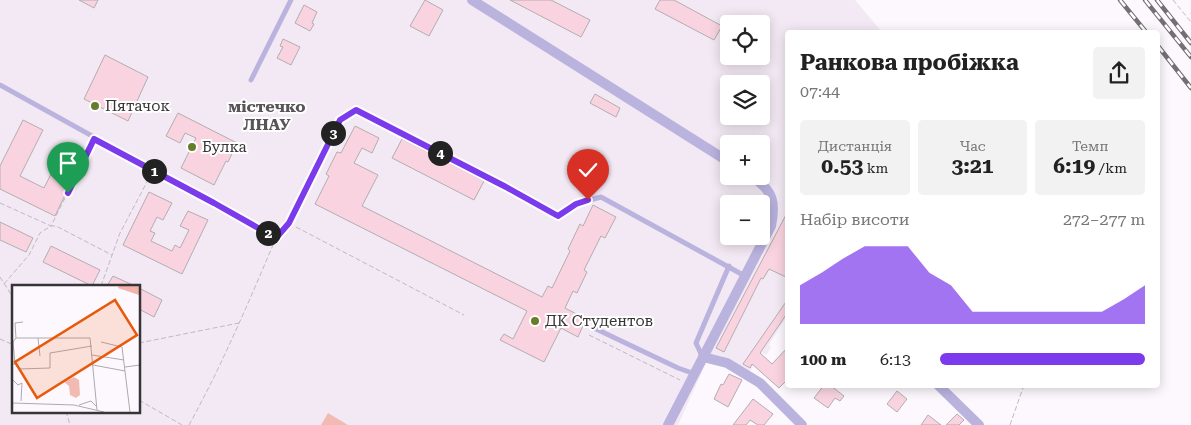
<!DOCTYPE html>
<html lang="uk">
<head>
<meta charset="utf-8">
<style>
  :root { --surface:#fff; --page:#f2f2f2; --text:#222; --muted:#767676; --accent:#7c3aed }
  body { margin:0; font-family:"Roboto Serif",serif; background:var(--page); color:var(--text); height:100vh; display:flex; flex-direction:column; font-size:19px; white-space:nowrap }
  * { box-sizing:border-box; margin:0 }
  p { font-size:16px; color:var(--muted) }
  .icon { flex:none; width:28px; height:28px; fill:none; stroke:currentColor; stroke-width:2; stroke-linecap:round; stroke-linejoin:round }
  .map { position:relative; flex:1; overflow:hidden }
  .details { position:absolute; left:785px; top:30px; width:375px; height:358px; display:flex; flex-direction:column; background:var(--surface); border-radius:5px; box-shadow:0 2px 12px #0003 }
  .details>* { flex:none }
  .tools { position:absolute; left:720px; top:15px; display:grid; gap:10px }
  .tools a { display:grid; place-items:center; width:50px; height:50px; border-radius:5px; background:var(--surface); box-shadow:0 2px 12px #0003; font-size:25px }
  .pin { position:absolute; display:grid; place-items:center; width:42px; height:42px; color:#fff; margin:-51px -21px; border-radius:50% 50% 50% 0; rotate:-45deg; box-shadow:0 0 5px #0007 }
  .pin .icon { rotate:45deg }
  .km { position:absolute; width:25px; height:25px; margin:-12px; border-radius:50%; background:#222; color:#fff; font-size:14px; line-height:25px; text-align:center }
  .round { display:grid; place-items:center; flex:none; width:52px; height:52px; border-radius:5px; background:var(--page) }
  .overview { display:flex; align-items:center; justify-content:space-between; height:85px; padding:0 15px }
  h1 { font-size:22px; font-weight:700; line-height:38px }
  .figures { display:grid; grid-template-columns:repeat(3,1fr); gap:8px; height:85px; padding:5px 15px }
  .figures div { display:grid; align-content:center; border-radius:5px; background:var(--page); text-align:center }
  .figures b { font-size:21px; font-weight:700 }
  .figures small { font-size:14px; font-weight:400 }
  .figures p { font-size:14px }
  .chart { height:140px; padding:10px 15px }
  .chart p { display:flex; justify-content:space-between }
  .chart svg { width:100%; height:90px; margin-top:5px; fill:var(--accent); opacity:.7 }
  ul { padding:0 15px; list-style:none; font-size:16px }
  li { display:grid; grid-template-columns:80px 60px 1fr; align-items:center; height:38px }
  li i { height:12px; border-radius:6px; background:var(--accent) }
  .map>svg:first-child { display:block }
  .built { fill:#f3e9f4; fill-rule:evenodd }
  .green { fill:#f1bbb4 }
  .building { fill:#f9d4e0; stroke:#b3adaf }
  .lines { fill:none; stroke-linecap:round; stroke-linejoin:round }
  .path { stroke:#bebabe; stroke-width:1; stroke-dasharray:5 2.5; stroke-linecap:butt }
  .service { stroke:#bab3de; stroke-width:5 }
  .minor { stroke:#bab3de; stroke-width:10 }
  .rail-casing { stroke:#727072; stroke-width:4.5 }
  .rail { stroke:#fff; stroke-width:2.5; stroke-dasharray:8; stroke-linecap:butt }
  .route-casing { stroke:#fff; stroke-width:10 }
  .route { stroke:#7c3aed; stroke-width:6 }
  .poi-dot { fill:#687c2c; stroke:#fff; stroke-width:2 }
  .labels { text-anchor:middle; stroke-width:4; stroke-linejoin:round; paint-order:stroke }
  .poi-label { font-size:15px; fill:#363436; stroke:#fff; text-anchor:start }
  .neighbourhood-label { font-size:16px; font-weight:bold; fill:#585458; stroke:#fff }
  .inset-road { fill:none; stroke:#adaaad; stroke-width:1 }
  .view { fill:#e8590c; fill-opacity:0.15; stroke:#e8590c; stroke-width:2.5 }
  .inset-edge { fill:none; stroke:#363436; stroke-width:2.5 }
</style>
</head>
<body>
<div class="map">
<svg width="1191" height="425" viewBox="0 0 1191 425">
  <rect width="100%" height="100%" fill="#fdf8fd"/>
  <!-- built -->
  <path class="built" d="M0,0H855L882,32H788L787,316L769,345L771,348L766,355L762,353L750,371L710,354L678,425H0ZM729,24H761V56H729ZM729,84H761V116H729ZM729,144H761V176H729ZM729,204H761V236H729ZM14,286H139V411H14Z"/>
  <!-- green -->
  <polygon class="green" points="328,413 348,425 321,425"/>
  <!-- building -->
  <g class="building">
    <polygon points="79,0 98,0 94,8"/>
    <polygon points="425,0 443,10 429,36 410,26"/>
    <polygon points="510,0 551,0 590,20 581,37"/>
    <polygon points="660,0 674,0 722,26 714,40 655,9"/>
    <polygon points="304,5 317,12 312,23 314,24 310,31 295,23"/>
    <polygon points="283,39 300,47 291,65 277,58 283,47 280,46"/>
    <polygon points="105,55 148,77 128,121 84,99"/>
    <polygon points="595,94 620,108 616,117 590,103"/>
    <polygon points="178,113 237,143 228,162 226,161 214,185 181,168 196,138 185,133 180,143 166,136"/>
    <polygon points="23,120 43,130 20,176 44,188 57,162 76,172 55,216 0,189 0,166"/>
    <polygon points="355,126 379,138 372,153 362,148 354,163 378,175 362,206 542,297 548,286 552,288 570,251 568,249 580,224 583,226 593,205 616,217 605,238 601,236 584,270 587,272 577,293 573,291 565,308 586,319 578,337 561,328 544,362 500,340 504,334 513,339 527,311 315,204 329,176 326,174 337,152 341,153"/>
    <polygon points="402,139 484,181 474,200 392,158"/>
    <polygon points="149,192 172,203 163,220 157,217 150,231 155,233 151,241 172,251 175,245 180,248 189,230 180,226 188,211 208,220 182,274 123,245"/>
    <polygon points="788,211 788,278 769,269 763,279 761,278 724,352 716,348"/>
    <polygon points="0,222 33,238 26,252 0,240"/>
    <polygon points="51,246 100,270 92,286 43,262"/>
    <polygon points="113,276 135,286 107,286"/>
    <polygon points="139,288 162,300 154,317 139,309"/>
    <polygon points="788,299 788,312 760,353 772,364 788,347 788,379 779,388 752,364 750,368 743,364"/>
    <polygon points="729,374 742,380 728,407 714,399 721,384 723,385"/>
    <polygon points="824,385 830,385 844,396 840,401 835,398 828,408 814,398"/>
    <polygon points="897,391 907,399 897,412 887,404"/>
    <polygon points="753,399 773,414 764,425 758,425 750,420 746,425 733,425"/>
    <polygon points="957,414 964,420 959,425 946,425"/>
    <polygon points="928,415 941,425 921,425"/>
  </g>
  <g class="lines">
    <!-- path -->
    <g class="path">
      <polyline points="1173,0 1191,22"/>
      <polyline points="1191,14 1191,13"/>
      <polyline points="0,203 51,226 92,144"/>
      <polyline points="296,227 464,315"/>
      <polyline points="0,277 14,299"/>
      <polyline points="4,284 29,255 40,233 51,226 56,226 112,255"/>
      <polyline points="101,286 120,233 148,180"/>
      <polyline points="589,335 680,380"/>
      <polyline points="0,339 14,345"/>
      <polyline points="139,343 239,323"/>
      <polyline points="139,400 182,425"/>
      <polyline points="66,411 70,425"/>
      <path d="M189,425C221,367 247,306 273,245"/>
      <polyline points="1010,425 1024,385"/>
    </g>
    <!-- service -->
    <g class="service">
      <polyline points="251,80 291,0"/>
      <polyline points="0,85 276,238 289,223 340,120 356,109 506,187 558,215 576,204 601,197 745,276"/>
      <polyline points="594,328 678,368 695,374"/>
      <polyline points="702,356 696,343 729,266"/>
    </g>
    <!-- minor -->
    <g class="minor">
      <polyline points="472,0 729,162"/>
      <polyline points="703,357 727,363 760,383 802,425"/>
      <polyline points="938,385 979,425"/>
      <path d="M668,425L771,226C776,202 773,190 751,176"/>
    </g>
    <!-- rail casing -->
    <g class="rail-casing">
      <g id="rail">
        <polyline points="1120,0 1146,32"/>
        <polyline points="1145,0 1191,57"/>
        <polyline points="1157,0 1191,43"/>
        <polyline points="1158,46 1191,88"/>
      </g>
    </g>
    <!-- rail -->
    <use href="#rail" class="rail"/>
  </g>
  <g class="lines">
    <!-- route casing -->
    <g class="route-casing">
      <polyline id="route" points="68,193 94,139 214,203 276,238 289,223 340,120 356,110 506,187 558,216 576,204 588,200"/>
    </g>
    <!-- route -->
    <use href="#route" class="route"/>
  </g>
  <!-- markers -->
  <g class="poi-dot">
    <circle cx="95" cy="106" r="5"/>
    <circle cx="192" cy="147" r="5"/>
    <circle cx="535" cy="321" r="5"/>
  </g>
  <g class="labels">
    <!-- poi labels -->
    <g class="poi-label">
      <text x="105" y="111">Пятачок</text>
      <text x="202" y="152">Булка</text>
      <text x="545" y="326">ДК Студентов</text>
    </g>
    <!-- neighbourhood labels -->
    <g class="neighbourhood-label">
      <text x="267" y="112">містечко<tspan x="267" dy="18">ЛНАУ</tspan></text>
    </g>
  </g>
  <!-- overview -->
  <g transform="translate(12 285)">
    <rect width="128" height="128" fill="#fdf8fd"/>
    <path d="M62,92L67,95L68,110L64,113L58,110L57,101L52,97Z" fill="#f1bbb4"/>
    <path d="M107,0H127V10L106,3Z" fill="#f3b3ab"/>
    <path class="inset-road" d="M4,53L3,38L11,37M26,53L28,71M89,57L110,62L118,127M80,70L112,75M0,79H3L1,57L4,53H78L85,125M3,79L7,84L38,83V68L80,61M81,80L113,86M113,82L128,80M1,95L6,100L10,98L9,116M0,118L62,120L92,127M67,120L79,116L85,122"/>
    <path class="view" d="M103,15L125,50L25,113L3,77Z"/>
    <rect width="128" height="128" class="inset-edge"/>
  </g>
</svg>
<div class="tools">
<a><svg class="icon" aria-label="locate" viewBox="0 0 24 24"><circle cx="12" cy="12" r="6"/><path d="M12 2v4M12 18v4M2 12h4M18 12h4"/></svg></a>
<a><svg class="icon" aria-label="layers" viewBox="0 0 24 24"><path d="M12 4l9 5-9 5-9-5zM3 14l9 5 9-5"/></svg></a>
<a>+</a>
<a>−</a>
</div>
<div class="pin" style="left:68px;top:193px;background:#1e9e55"><svg class="icon" aria-label="arrive" viewBox="0 0 24 24"><path d="M6 21V4h12l-3 4 3 4H6"/></svg></div>
<div class="pin" style="left:588px;top:200px;background:#d93025"><svg class="icon" aria-label="check" viewBox="0 0 24 24"><path d="M5 12l5 5 9-10"/></svg></div>
<b class="km" style="left:154px;top:171px">1</b>
<b class="km" style="left:268px;top:233px">2</b>
<b class="km" style="left:333px;top:133px">3</b>
<b class="km" style="left:440px;top:153px">4</b>
<section class="details">
<div class="overview"><div><h1>Ранкова пробіжка</h1><p>07:44</p></div><a class="round"><svg class="icon" aria-label="share" viewBox="0 0 24 24"><path d="M12 15V3M7 8l5-5 5 5M5 13v7h14v-7"/></svg></a></div>
<div class="figures">
<div><p>Дистанція</p><b>0.53<small> km</small></b></div>
<div><p>Час</p><b>3:21</b></div>
<div><p>Темп</p><b>6:19<small> /km</small></b></div>
</div>
<div class="chart"><p><span>Набір висоти</span>272–277 m</p>
<svg viewBox="0 0 160 44" preserveAspectRatio="none"><path d="M0 44V25L10 19L20 12L30 6L40 6L50 6L60 19L70 25L80 38L90 38L100 38L110 38L120 38L130 38L140 38L150 32L160 25V44z"/></svg>
</div>
<ul>
<li><b>100 m</b>6:13<i style="width:100%"></i></li>
</ul>
</section>
</div>
</body>
</html>
